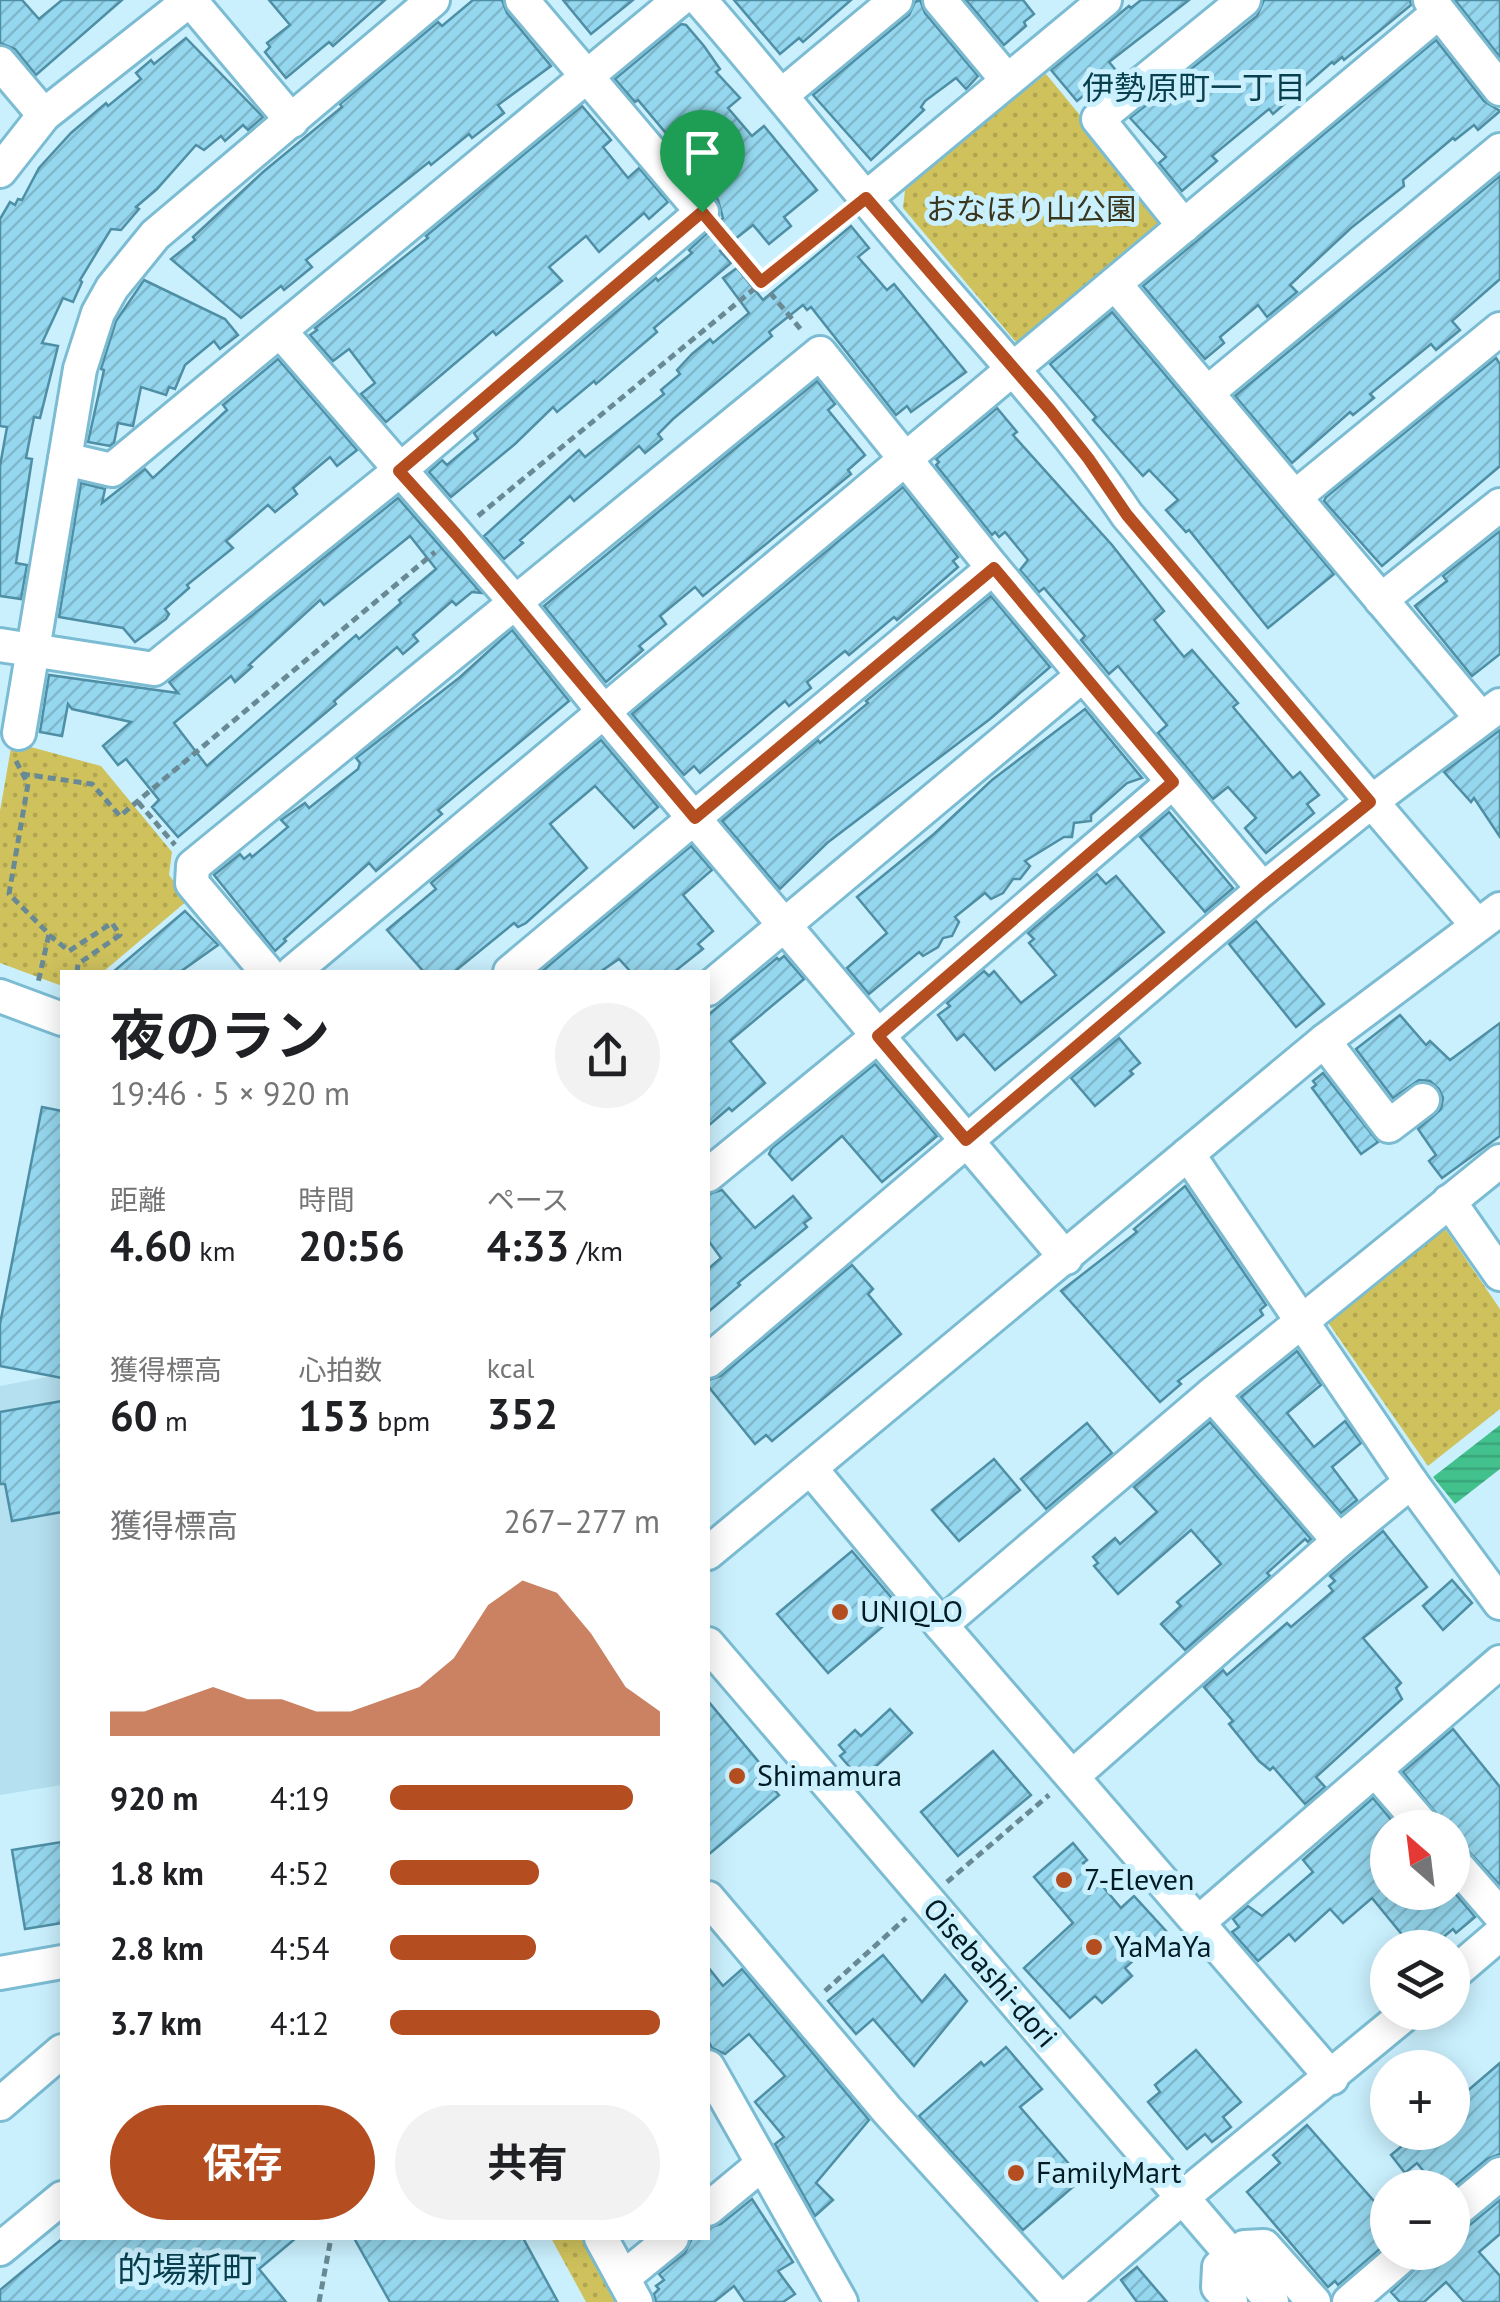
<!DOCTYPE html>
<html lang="ja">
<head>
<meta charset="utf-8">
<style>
  :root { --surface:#fff; --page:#f2f2f2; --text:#202124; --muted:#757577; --accent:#b44e21 }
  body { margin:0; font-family:"PT Sans","Noto Sans JP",sans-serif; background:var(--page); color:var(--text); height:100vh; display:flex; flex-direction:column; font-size:38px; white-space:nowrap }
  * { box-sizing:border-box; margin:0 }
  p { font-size:32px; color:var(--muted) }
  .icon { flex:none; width:55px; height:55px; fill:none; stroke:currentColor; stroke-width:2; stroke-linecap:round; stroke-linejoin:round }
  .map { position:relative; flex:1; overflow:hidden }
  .side { position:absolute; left:60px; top:970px; width:650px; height:1270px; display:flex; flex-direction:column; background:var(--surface); border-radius:0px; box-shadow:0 5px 25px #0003 }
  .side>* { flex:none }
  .needle { width:65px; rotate:332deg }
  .tools { position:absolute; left:1370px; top:1810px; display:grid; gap:20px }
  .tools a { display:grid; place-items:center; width:100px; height:100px; border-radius:50%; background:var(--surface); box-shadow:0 5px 25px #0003; font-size:50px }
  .pin { position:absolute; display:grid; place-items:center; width:85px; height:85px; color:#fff; margin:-102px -42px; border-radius:50% 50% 50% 0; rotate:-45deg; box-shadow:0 0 10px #0007 }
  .pin .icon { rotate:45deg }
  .round { display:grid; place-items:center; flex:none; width:105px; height:105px; border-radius:52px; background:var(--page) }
  .head { display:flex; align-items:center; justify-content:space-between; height:170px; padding:0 50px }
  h1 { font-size:55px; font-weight:700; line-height:75px }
  .metrics { display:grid; grid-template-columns:repeat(3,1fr); gap:15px; height:170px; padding:10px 50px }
  .metrics div { display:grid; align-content:center }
  .metrics b { font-size:42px; font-weight:700 }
  .metrics small { font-size:28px; font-weight:400 }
  .metrics p { font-size:28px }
  .chart { height:280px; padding:20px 50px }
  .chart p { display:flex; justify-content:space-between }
  .chart svg { width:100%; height:180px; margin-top:10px; fill:var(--accent); opacity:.7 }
  .primary-button { display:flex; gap:20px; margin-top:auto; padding:20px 50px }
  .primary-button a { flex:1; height:115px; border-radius:60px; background:var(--accent); color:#fff; font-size:40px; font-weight:700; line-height:115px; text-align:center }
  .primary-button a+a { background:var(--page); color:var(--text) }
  ul { padding:0 50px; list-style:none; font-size:32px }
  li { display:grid; grid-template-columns:160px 120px 1fr; align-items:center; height:75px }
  li i { height:25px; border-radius:12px; background:var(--accent) }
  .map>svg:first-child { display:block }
  .built { fill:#b5e0ef }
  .grass { fill:url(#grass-dots) }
  .water { fill:url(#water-rules) }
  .building { fill:url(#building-hatch); stroke:#4f8fa5; stroke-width:2.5; fill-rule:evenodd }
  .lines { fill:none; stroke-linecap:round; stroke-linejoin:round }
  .minor-casing { stroke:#7bbcd3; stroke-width:38 }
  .path { stroke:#698a95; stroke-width:5; stroke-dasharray:8 5; stroke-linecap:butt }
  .minor { stroke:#fff; stroke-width:32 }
  .route-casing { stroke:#fff; stroke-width:20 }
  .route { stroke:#b44e21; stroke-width:12 }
  .poi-dot { fill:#b44e21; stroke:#caf0fe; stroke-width:4 }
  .labels { text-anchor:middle; stroke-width:10; stroke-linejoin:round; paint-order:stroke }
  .park-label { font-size:30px; fill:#39361d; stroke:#caf0fe }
  .poi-label { font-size:30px; fill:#011c24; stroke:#caf0fe; text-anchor:start }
  .street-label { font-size:30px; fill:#011c24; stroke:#caf0fe }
  .neighbourhood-label { font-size:32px; fill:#083f4e; stroke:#caf0fe }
  .quarter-label { font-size:35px; fill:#083f4e; stroke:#caf0fe }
</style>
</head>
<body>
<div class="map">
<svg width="1500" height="2302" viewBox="0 0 1500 2302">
  <defs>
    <pattern id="grass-dots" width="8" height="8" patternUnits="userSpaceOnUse" patternTransform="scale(2.5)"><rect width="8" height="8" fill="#cfc25d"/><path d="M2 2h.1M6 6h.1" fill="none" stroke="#b0a651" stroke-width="1.8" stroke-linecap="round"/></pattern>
    <pattern id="water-rules" width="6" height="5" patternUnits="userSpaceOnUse" patternTransform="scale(2.5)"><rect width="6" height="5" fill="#43c18d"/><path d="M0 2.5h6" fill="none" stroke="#39a57a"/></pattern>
    <pattern id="building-hatch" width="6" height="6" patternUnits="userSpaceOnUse" patternTransform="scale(2.5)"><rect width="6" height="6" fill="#95d7ee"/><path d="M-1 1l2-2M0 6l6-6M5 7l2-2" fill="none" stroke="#7fb8cc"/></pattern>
  </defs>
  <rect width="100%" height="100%" fill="#caf0fe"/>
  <!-- built -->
  <polygon class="built" points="62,1374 62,1785 0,1795 0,1386"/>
  <!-- grass -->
  <g class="grass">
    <polygon points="1046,74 1164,217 1162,226 1026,342 1016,342 903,208 905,190 947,154 983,116"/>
    <polygon points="12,742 101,766 172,852 169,875 188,900 103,972 62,972 62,986 0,963 0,811"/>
    <polygon points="1444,1227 1500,1309 1500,1409 1428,1466 1327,1321"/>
    <polygon points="551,2238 593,2238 627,2302 586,2302"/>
  </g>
  <!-- water -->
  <polygon class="water" points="1500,1425 1500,1469 1455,1504 1433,1477"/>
  <!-- building -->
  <g class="building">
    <polygon points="0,0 22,0 39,19 62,0 122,0 36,75 15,49 0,43"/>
    <polygon points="269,0 385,0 333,46 329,42 286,78 265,52 270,47 267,43 290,25"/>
    <polygon points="473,0 502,0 507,13 551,66 498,105 504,113 472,138 469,134 431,165 429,162 306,260 312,267 284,290 281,286 241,318 171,259 195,240 193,237 263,172 342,107 340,104 438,22 442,26"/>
    <polygon points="563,0 633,0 591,34"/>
    <polygon points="734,0 851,0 803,42 799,38 780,54"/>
    <polygon points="920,0 925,13 978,76 966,89 956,78 925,101 921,107 924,110 871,160 813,95 909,15 915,2"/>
    <polygon points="966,0 1023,0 1034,14 1024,22 1026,26 1004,45"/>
    <polygon points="1141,0 1189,0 1109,62 1120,75 1103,89 1099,83 1077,101 1051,70 1129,6 1131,8"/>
    <polygon points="1264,0 1410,0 1411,5 1344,60 1342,57 1334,64 1332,62 1273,114 1269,109 1212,156 1217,161 1182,191 1159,163 1166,157 1130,118 1257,16"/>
    <polygon points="1455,0 1500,0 1500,57"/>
    <polygon points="681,24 686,25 704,46 720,69 716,72 740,98 728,108 752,136 764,126 817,190 784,217 791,226 769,244 753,225 720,251 731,263 654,328 657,332 596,384 594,381 557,412 553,407 515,444 451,497 429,472 442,460 447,465 478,439 474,433 656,278 658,281 692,253 689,250 723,218 718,200 683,158 685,156 638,100 635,102 615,79"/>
    <polygon points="186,38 263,117 248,130 243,125 225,141 221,136 204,150 196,145 157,189 136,207 139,209 121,230 111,229 80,280 82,282 73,302 63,298 42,343 58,346 40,418 34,417 26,458 32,459 16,563 27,565 21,599 0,596 0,466 7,427 0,426 0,219 10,202 15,205 18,199 22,200 39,168 71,133 106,103 108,106 141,79 136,73 151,60 154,64"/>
    <polygon points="1436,40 1484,101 1500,111 1478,130 1474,125 1455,140 1453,138 1403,180 1404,186 1351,228 1290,285 1297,292 1267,317 1258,305 1220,337 1224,343 1205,359 1143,286"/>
    <polygon points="582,106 611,140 603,147 628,178 639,168 668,202 649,219 644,213 599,252 586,236 549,267 562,281 496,335 493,331 386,422 361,394 375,383 349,349 333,361 310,335 317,330 315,328 428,238 426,236"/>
    <polygon points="1500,176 1500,279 1452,321 1460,330 1436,350 1431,344 1370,394 1374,398 1353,415 1350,412 1292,463 1235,396"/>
    <polygon points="851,226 869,248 858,257 887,290 894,284 966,372 911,412 907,406 896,415 811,307 807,310 803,305 769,332 772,336 673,419 658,434 662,439 645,453 639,446 574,501 570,496 520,540 523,543 504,559 484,536 579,450 585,457 664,394 661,390 680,374 677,370 692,354 710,339 713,343 749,313 723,278 737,268 763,300"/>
    <polygon points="144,280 225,319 238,335 220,349 214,341 185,365 175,389 169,387 166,395 141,387 133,426 118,423 114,443 110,446 88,442 104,370 101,369 116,321"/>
    <polygon points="1112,312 1334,574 1268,628 1189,530 1186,532 1166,510 1178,500 1149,470 1143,476 1093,420 1096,417 1050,364"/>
    <polygon points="1496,358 1500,364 1500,466 1382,566 1324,501 1326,497"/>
    <polygon points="278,359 357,450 337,466 330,457 293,488 297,494 275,512 268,505 226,541 233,548 187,585 189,588 165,609 169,614 166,619 135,642 123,628 59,617 81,483 105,489 102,503 145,469 153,478 227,410 223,405"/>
    <polygon points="817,381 835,404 828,410 865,455 848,470 851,474 703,596 695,587 660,616 666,624 639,646 643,650 606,682 544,606"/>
    <polygon points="997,408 1017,432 1013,435 1112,545 1164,611 1154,620 1184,657 1192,650 1238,703 1233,707 1293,778 1300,772 1319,795 1307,804 1314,813 1266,853 1245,828 1256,818 1228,787 1213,799 1158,733 1167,725 1118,666 1109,674 1081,640 1085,636 1044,588 1039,592 1020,570 1028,560 1005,532 999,537 995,532 992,535 936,465 939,462 936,459"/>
    <polygon points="903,487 958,557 953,561 958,567 897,620 894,617 849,655 845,651 807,682 811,688 789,706 785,701 700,773 694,766 684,775 632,714"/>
    <path d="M398,498L481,593L472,592L456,605L452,601L413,635L418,641L403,654L397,647L334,701L336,704L178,837L152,807L159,800L126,759L118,765L103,746L131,722L72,709L68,704L62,736L40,732L49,675L178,693L169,682ZM410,536L436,569L399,600L401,603L359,639L356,635L207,766L174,723L231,676L235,682L252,667L249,665L320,600L324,605Z"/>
    <polygon points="1500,531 1500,654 1472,676 1415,606 1447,581 1443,576"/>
    <polygon points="991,596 1050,667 990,719 827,843 780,889 722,821 818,740 820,743 868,703 866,701"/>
    <polygon points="512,630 569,701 438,810 442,814 376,871 369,863 284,939 286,941 275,951 214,875 240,854 244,859 250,854 252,857 288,827 281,820 305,803 309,808 358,769 360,763 356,758 459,678"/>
    <polygon points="1085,709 1142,778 1127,783 1091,815 1091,821 1074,823 1072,837 1064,837 1025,861 1030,866 1020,879 1013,879 1003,893 991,899 985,893 955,917 959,922 952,936 943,938 938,947 923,956 919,952 869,994 847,968 887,933 857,897 934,834 992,780"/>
    <polygon points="1500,730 1500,837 1474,798 1471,802 1444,772"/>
    <polygon points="601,740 658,807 634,828 595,786 550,824 587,868 526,923 518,927 514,923 454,972 424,972 387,930 436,889 431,883"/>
    <polygon points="1169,812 1233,888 1205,912 1140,837"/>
    <polygon points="691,846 712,870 683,895 713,931 698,944 703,949 674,972 631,972 619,959 600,972 541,972"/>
    <polygon points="1097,874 1106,884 1116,876 1164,932 995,1070 964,1034 957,1040 938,1015 950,1006 947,1003 984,971 989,976 994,971 1021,1003 1056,975 1029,943 1034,939 1028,933"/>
    <polygon points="185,911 218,945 180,972 113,972"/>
    <polygon points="1256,921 1324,1004 1296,1027 1229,944"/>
    <polygon points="784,956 804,979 730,1041 765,1083 732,1111 729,1108 708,1126 708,1015 777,958 779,960"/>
    <polygon points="1400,1015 1426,1045 1430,1041 1450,1060 1500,1023 1500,1136 1442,1178 1429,1161 1436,1155 1418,1129 1441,1109 1443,1098 1439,1089 1430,1081 1419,1080 1393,1098 1356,1049"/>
    <polygon points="1119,1038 1140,1063 1130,1071 1133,1074 1095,1106 1071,1078"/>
    <polygon points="875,1064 937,1136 882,1182 842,1136 792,1180 769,1154 772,1148"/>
    <polygon points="1323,1073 1378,1142 1361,1154 1312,1088 1316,1085 1313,1081"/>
    <polygon points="42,1107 62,1111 62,1378 0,1366 0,1324"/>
    <polygon points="1185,1186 1266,1305 1260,1310 1263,1315 1178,1381 1181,1384 1160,1402 1061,1291 1137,1232 1134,1229"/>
    <polygon points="722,1190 755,1228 793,1196 811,1218 804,1223 807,1227 738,1283 740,1285 708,1312 708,1269 721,1258 708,1240 708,1194"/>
    <polygon points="852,1265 873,1289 868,1294 901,1334 772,1441 766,1435 755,1444 708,1386 708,1380 721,1376"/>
    <polygon points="1297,1351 1321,1385 1287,1413 1314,1447 1345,1421 1361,1443 1332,1467 1357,1500 1341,1513 1241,1397"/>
    <polygon points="62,1401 62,1512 12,1521 5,1484 0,1484 0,1412"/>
    <polygon points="1210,1422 1311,1539 1308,1542 1305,1539 1267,1573 1270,1576 1185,1650 1161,1624 1181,1606 1177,1602 1221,1564 1191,1530 1118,1594 1094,1566 1098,1563 1093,1557 1115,1538 1120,1544 1157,1512 1134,1487"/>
    <polygon points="1087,1423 1112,1453 1046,1509 1021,1479"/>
    <polygon points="994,1459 1020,1490 959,1541 932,1510"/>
    <polygon points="1383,1531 1427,1587 1363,1638 1401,1683 1396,1688 1402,1699 1316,1777 1325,1787 1305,1804 1273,1767 1270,1770 1259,1761 1229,1724 1233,1721 1204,1687 1223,1670 1227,1675 1287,1623 1291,1627 1333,1591 1329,1586 1335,1581 1330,1576"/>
    <polygon points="852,1551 902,1610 828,1673 777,1614"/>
    <polygon points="1452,1580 1472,1603 1443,1630 1423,1606"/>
    <polygon points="708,1701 768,1773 765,1779 779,1795 708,1855"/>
    <polygon points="890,1709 912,1733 861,1780 840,1756 845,1752 839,1745 855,1730 861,1736"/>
    <polygon points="1453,1729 1500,1787 1500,1885 1460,1842 1452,1833 1452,1828 1448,1828 1403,1772"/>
    <polygon points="993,1751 1031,1795 958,1856 921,1812"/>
    <polygon points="1373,1798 1398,1828 1388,1828 1388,1892 1454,1892 1475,1917 1456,1933 1453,1929 1430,1948 1413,1948 1372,1898 1343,1923 1330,1909 1295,1941 1289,1934 1258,1961 1232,1932 1239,1927 1233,1919 1248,1906 1262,1916 1313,1872 1303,1860"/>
    <polygon points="62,1842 62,1923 25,1929 12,1850"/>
    <polygon points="1073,1843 1087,1860 1083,1863 1121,1908 1134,1896 1166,1931 1125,1968 1132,1976 1102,2003 1095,1996 1070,2018 1024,1968 1073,1923 1034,1877"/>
    <polygon points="883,1955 922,2002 945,1975 967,2001 914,2066 873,2019 856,2034 828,2001"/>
    <polygon points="708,1967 723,1986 742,1969 869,2120 816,2183 833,2200 815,2216 775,2144 784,2137 755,2102 785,2076 749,2034 725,2054 712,2048 708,2040"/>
    <polygon points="1006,2047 1042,2089 1020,2107 1082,2179 1023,2230 919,2116 981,2062 984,2066"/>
    <polygon points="1196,2050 1241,2102 1223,2117 1231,2127 1212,2142 1205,2134 1187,2149 1148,2102 1160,2092 1155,2085"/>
    <polygon points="1500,2063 1500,2154 1487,2159 1452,2188 1437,2188 1417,2163 1405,2173 1391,2155 1419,2132 1452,2132 1452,2104"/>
    <polygon points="1307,2125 1388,2217 1388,2242 1338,2285 1335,2281 1328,2287 1247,2192 1280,2163 1273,2155"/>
    <polygon points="752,2199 793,2262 778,2271 795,2294 783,2302 745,2302 734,2286 714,2302 656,2302 654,2294 659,2289 656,2286 664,2280 659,2274 685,2253 692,2238 708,2238 708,2228 721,2224"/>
    <polygon points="1500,2200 1500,2234 1479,2252 1500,2276 1500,2302 1464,2302 1446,2282 1424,2302 1400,2302 1391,2292 1432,2252 1452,2252 1452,2234 1465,2229"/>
    <polygon points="63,2238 296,2238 259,2269 286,2302 0,2302 0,2290"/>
    <polygon points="354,2238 523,2238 558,2302 390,2302"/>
    <polygon points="1137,2267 1167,2302 1137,2302 1121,2280"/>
  </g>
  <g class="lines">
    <!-- minor casing -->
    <g class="minor-casing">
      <g id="minor">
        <path d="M700,0C772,82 839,168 910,251C984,338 1063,420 1127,515L1477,925"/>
        <polyline points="940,0 1007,80"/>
        <polyline points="1430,0 1500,89"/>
        <polyline points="0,63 44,115"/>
        <polyline points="783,94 896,0"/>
        <polyline points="0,171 44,115 190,0 292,121"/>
        <polyline points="866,198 1105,0"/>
        <polyline points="1184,226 1098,119 1244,0"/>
        <polyline points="1115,284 1481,718"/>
        <polyline points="280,331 516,603 604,712 1066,1258"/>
        <polyline points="1207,393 1500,150"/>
        <polyline points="65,459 112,470 679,0"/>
        <polyline points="1295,497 1500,329"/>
        <polyline points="1381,600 1500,505"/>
        <polyline points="0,645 154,669 399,471 702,212 522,0"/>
        <polyline points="19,733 80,369 98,313 112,288 155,235 433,0"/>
        <polyline points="267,972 192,883 193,866 820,353 993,568 1263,889"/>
        <polyline points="293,972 1439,12"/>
        <polyline points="510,972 993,568"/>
        <polyline points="708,989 1083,675"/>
        <polyline points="0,996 62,1019"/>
        <polyline points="1324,1041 1389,1126 1423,1100"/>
        <polyline points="1188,1154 1411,1482 1500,1603"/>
        <polyline points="708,1175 878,1036 1173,782"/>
        <polyline points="1449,1201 1500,1274"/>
        <polyline points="708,1361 1263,889 1371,802 1500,705"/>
        <polyline points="1212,1394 1339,1541"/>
        <polyline points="811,1469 941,1625 1332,2078"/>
        <polyline points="708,1553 1324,1041 1500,909"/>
        <polyline points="941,1625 1212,1394 1500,1161"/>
        <polyline points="708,1644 1272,2302"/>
        <polyline points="1375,1770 1425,1828"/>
        <polyline points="1073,1776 1339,1541 1411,1482"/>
        <polyline points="1452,1860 1500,1915"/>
        <polyline points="708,1898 887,2110 1061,2302"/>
        <polyline points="1199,1922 1500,1662"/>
        <polyline points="0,1973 62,1962"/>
        <polyline points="1452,1975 1500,1934"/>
        <polyline points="708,2067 841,2302"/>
        <polyline points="0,2104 62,2051"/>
        <polyline points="708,2209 761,2165"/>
        <polyline points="1452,2214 1500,2174"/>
        <polyline points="601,2238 636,2302"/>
        <polyline points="0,2249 62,2198"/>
        <polyline points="623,2278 672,2238"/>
        <polyline points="1062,2302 1183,2197 1408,2012"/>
        <polyline points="1231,2302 1218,2287 1219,2267 1244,2247 1264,2246 1314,2302"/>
        <polyline points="1349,2302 1407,2252"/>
      </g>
    </g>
    <!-- path -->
    <g class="path">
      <polyline points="720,233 803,332"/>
      <polyline points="478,516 844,215"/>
      <polyline points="16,761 28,784 9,894 49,934 38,983"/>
      <polyline points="22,774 92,784 120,816 435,552"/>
      <polyline points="138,802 175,845"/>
      <polyline points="49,935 69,951 112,923 120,935 78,964 77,972"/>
      <polyline points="947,1882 1049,1795"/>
      <polyline points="825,1991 906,1918"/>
      <polyline points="319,2302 331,2238"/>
    </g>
    <!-- minor -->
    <use href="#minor" class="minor"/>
  </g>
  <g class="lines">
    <!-- route casing -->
    <g class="route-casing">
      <polygon id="route" points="866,198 1050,410 1088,458 1127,515 1370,802 1262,889 966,1140 878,1036 1173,782 994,568 695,818 456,534 399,471 702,212 761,282"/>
    </g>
    <!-- route -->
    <use href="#route" class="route"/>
  </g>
  <!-- markers -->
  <g class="poi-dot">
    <circle cx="840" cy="1612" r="10"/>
    <circle cx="737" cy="1776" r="10"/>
    <circle cx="1064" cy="1880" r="10"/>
    <circle cx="1094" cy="1947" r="10"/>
    <circle cx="1016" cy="2173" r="10"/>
  </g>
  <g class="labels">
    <!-- park labels -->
    <g class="park-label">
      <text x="1031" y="220">おなほり山公園</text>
    </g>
    <!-- poi labels -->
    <g class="poi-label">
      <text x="860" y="1622">UNIQLO</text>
      <text x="757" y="1786">Shimamura</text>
      <text x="1084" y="1890">7-Eleven</text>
      <text x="1114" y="1957">YaMaYa</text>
      <text x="1036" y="2183">FamilyMart</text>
    </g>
    <!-- street labels -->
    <g class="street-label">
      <text transform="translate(990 1973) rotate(49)" y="10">Oisebashi-dori</text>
    </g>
    <!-- neighbourhood labels -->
    <g class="neighbourhood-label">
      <text x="1194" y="99">伊勢原町一丁目</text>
    </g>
    <!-- quarter labels -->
    <g class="quarter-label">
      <text x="187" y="2282">的場新町</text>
    </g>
  </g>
</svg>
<div class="tools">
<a><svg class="needle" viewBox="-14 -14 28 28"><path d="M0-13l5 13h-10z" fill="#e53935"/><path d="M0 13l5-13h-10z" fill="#757577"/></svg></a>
<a><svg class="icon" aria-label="layers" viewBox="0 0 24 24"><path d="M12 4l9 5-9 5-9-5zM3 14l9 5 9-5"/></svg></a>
<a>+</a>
<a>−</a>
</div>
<div class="pin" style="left:702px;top:212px;background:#1e9e55"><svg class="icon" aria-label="arrive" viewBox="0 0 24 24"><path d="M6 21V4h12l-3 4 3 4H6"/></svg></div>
<section class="side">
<div class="head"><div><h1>夜のラン</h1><p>19:46 · 5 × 920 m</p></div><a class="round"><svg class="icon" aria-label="share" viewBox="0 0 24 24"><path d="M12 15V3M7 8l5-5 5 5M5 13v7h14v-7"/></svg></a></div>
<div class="metrics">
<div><p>距離</p><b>4.60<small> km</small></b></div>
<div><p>時間</p><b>20:56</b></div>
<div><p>ペース</p><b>4:33<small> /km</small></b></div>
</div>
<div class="metrics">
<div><p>獲得標高</p><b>60<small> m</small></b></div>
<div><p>心拍数</p><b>153<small> bpm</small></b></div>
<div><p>kcal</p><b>352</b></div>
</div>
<div class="chart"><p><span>獲得標高</span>267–277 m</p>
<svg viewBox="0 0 160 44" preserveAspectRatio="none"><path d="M0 44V38L10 38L20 35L30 32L40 35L50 35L60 38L70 38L80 35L90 32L100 25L110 12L120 6L130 9L140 19L150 32L160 38V44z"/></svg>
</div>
<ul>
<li><b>920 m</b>4:19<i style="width:90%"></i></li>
<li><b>1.8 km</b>4:52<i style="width:55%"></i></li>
<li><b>2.8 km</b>4:54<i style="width:54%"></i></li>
<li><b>3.7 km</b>4:12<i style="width:100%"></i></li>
</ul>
<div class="primary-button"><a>保存</a><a>共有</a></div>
</section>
</div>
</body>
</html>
